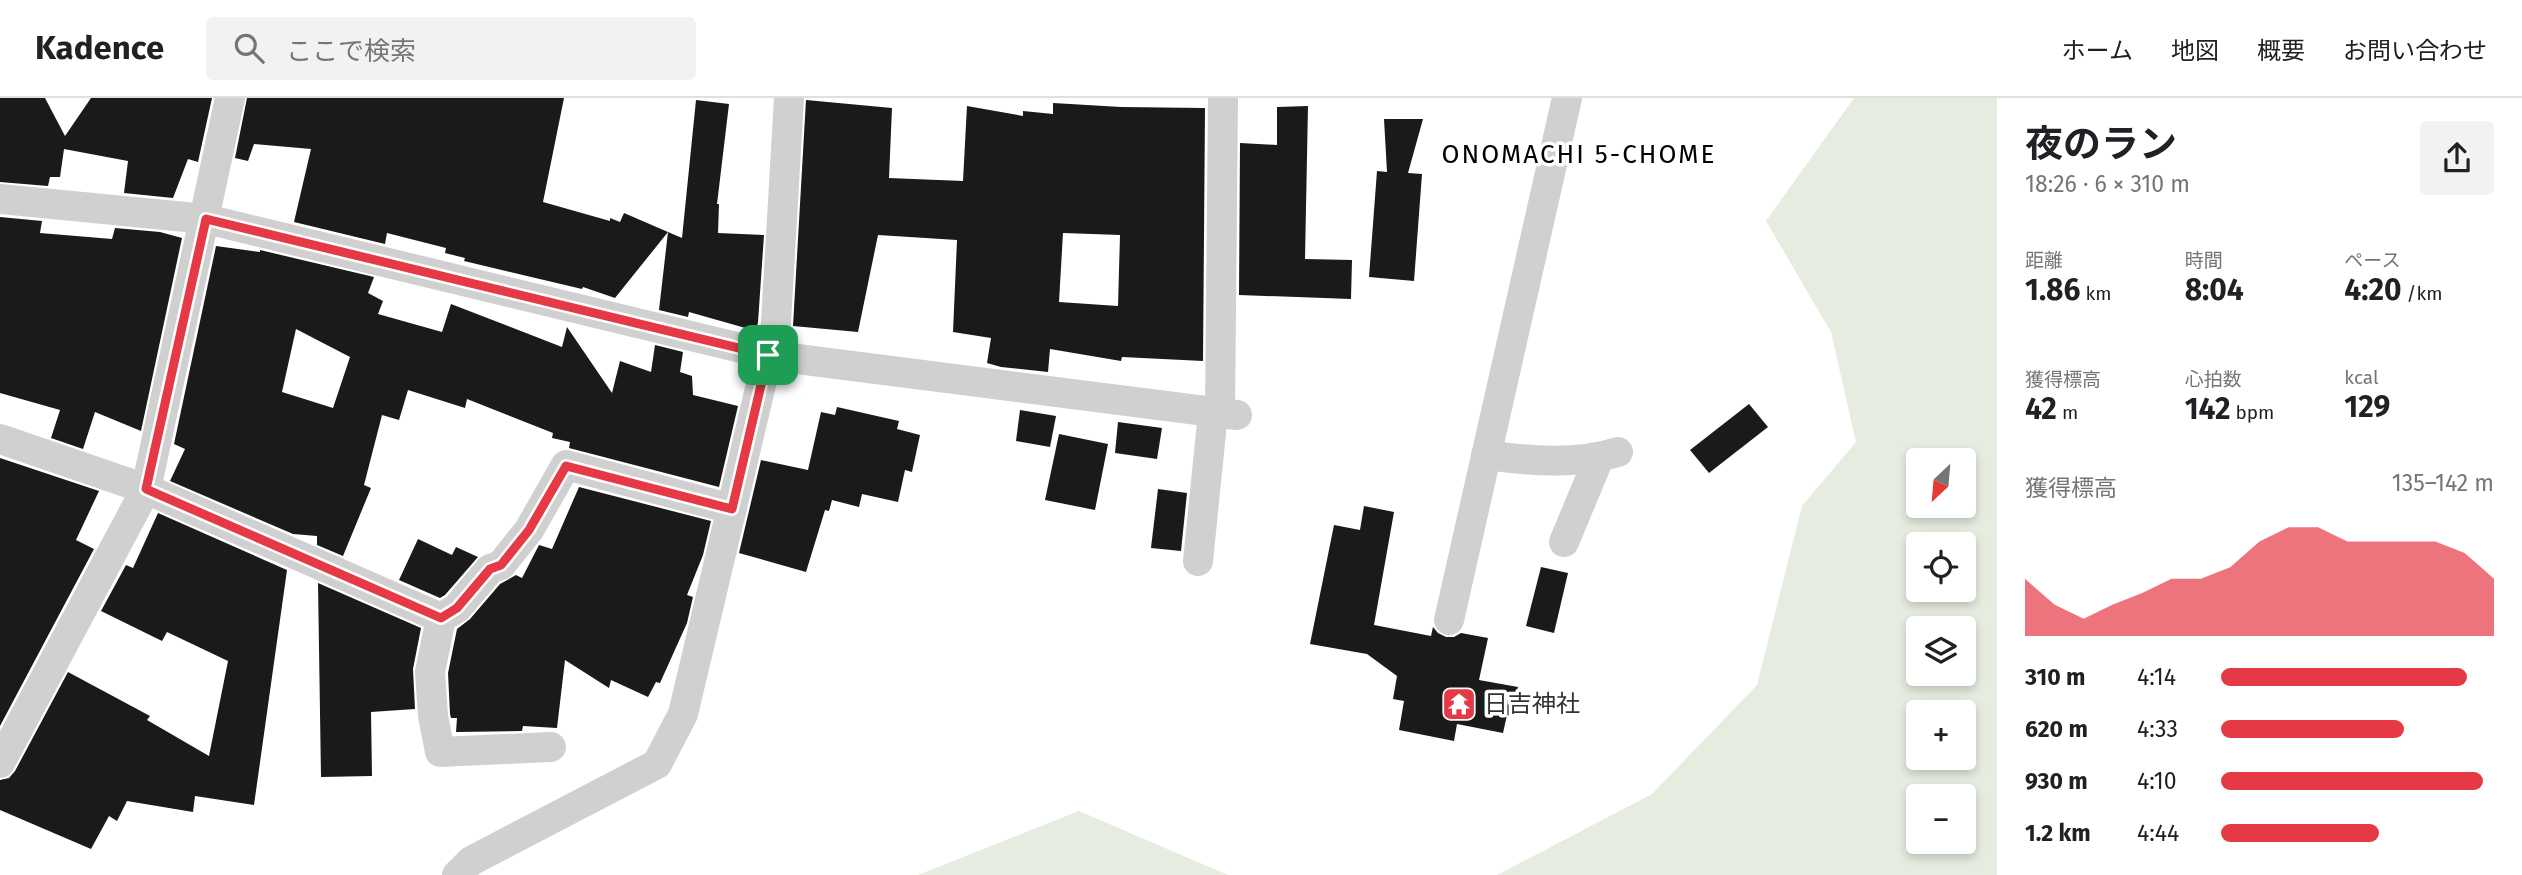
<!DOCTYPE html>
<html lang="ja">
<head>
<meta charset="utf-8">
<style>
  :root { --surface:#fff; --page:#f2f2f2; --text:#202124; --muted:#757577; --line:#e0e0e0; --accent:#e63946 }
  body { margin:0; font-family:"Fira Sans","Noto Sans JP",sans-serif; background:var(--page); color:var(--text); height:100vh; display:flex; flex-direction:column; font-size:26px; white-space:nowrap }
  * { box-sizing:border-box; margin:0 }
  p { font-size:23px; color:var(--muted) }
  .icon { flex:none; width:38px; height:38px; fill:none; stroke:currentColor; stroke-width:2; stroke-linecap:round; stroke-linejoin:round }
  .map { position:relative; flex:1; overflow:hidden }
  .details { display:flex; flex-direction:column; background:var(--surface); width:525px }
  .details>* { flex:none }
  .needle { width:46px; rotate:206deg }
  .controls { position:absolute; left:1906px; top:350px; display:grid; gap:14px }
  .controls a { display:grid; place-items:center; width:70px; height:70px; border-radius:7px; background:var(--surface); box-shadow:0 4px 10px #0003; font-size:35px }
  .pin { position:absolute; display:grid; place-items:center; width:60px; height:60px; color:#fff; margin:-30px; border-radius:14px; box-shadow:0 4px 10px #0006 }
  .round { display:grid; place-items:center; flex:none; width:74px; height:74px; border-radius:7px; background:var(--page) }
  .overview { display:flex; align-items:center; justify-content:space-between; height:119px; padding:0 28px }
  h1 { font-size:38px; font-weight:700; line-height:52px }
  .figures { display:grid; grid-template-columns:repeat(3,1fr); gap:10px; height:119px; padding:7px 28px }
  .figures div { display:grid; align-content:center }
  .figures b { font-size:30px; font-weight:700 }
  .figures small { font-size:19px; font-weight:400 }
  .figures p { font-size:19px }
  .chart { height:196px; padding:14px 28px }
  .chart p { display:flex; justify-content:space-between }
  .chart svg { width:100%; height:126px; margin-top:7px; fill:var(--accent); opacity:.7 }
  ul { padding:0 28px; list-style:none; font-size:23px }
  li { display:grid; grid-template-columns:112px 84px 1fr; align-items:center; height:52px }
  li i { height:18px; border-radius:9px; background:var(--accent) }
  header { display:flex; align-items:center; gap:42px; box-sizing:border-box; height:98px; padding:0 35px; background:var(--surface); border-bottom:2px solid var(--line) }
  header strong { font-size:33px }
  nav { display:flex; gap:38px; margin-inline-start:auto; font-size:24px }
  .search { width:490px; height:63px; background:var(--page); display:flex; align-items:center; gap:18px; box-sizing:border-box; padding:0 24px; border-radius:7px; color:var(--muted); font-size:26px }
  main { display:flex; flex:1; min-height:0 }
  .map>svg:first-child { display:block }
  .green { fill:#e6ecdf; fill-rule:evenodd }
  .building { fill:#1a1a1a; fill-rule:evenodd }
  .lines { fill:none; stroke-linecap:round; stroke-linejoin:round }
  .minor { stroke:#d0d0d0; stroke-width:30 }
  .route-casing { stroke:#fff; stroke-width:14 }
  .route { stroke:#e63946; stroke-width:9 }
  .labels { text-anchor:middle; stroke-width:7; stroke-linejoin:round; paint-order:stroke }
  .poi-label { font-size:24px; fill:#333; stroke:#fff; text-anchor:start }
  .neighbourhood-label { font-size:26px; letter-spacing:2px; fill:#000; stroke:#fff }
</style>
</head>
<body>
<header>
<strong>Kadence</strong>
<div class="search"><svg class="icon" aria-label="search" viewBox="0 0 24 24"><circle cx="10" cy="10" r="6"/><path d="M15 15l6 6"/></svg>ここで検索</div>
<nav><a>ホーム</a><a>地図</a><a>概要</a><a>お問い合わせ</a></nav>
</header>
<main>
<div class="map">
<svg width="1997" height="777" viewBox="0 0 1997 777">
  <rect width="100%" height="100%" fill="#fff"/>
  <!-- green -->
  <g class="green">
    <path d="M1854,0H1997V777H1497L1652,696L1757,587L1802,408L1856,344L1831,234L1766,123ZM1918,362H1964V408H1918ZM1918,446H1964V492H1918ZM1918,530H1964V576H1918ZM1918,614H1964V660H1918ZM1918,698H1964V744H1918Z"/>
    <polygon points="1079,713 1228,777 918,777"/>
  </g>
  <!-- building -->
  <g class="building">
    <polygon points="0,0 45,0 65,38 91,0 212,0 198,64 188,61 173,100 124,95 128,63 64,51 60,79 50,79 48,88 0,84"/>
    <polygon points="247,0 564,0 543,104 610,123 610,120 620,124 624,115 668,134 615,200 583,189 582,191 464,163 465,160 445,155 446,150 387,135 385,146 294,124 311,51 254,46 248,63 235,60"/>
    <polygon points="696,2 729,6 717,106 719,106 718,135 764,137 758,224 756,233 689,214 688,219 659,212 668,134 682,140"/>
    <path d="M806,2L892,10L889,80L963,83L967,8L1023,18V13L1053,16V5L1121,9L1205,10L1203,263L1122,259L1121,263L1050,251L1048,274L1001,269L987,265L991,240L953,234L957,142L878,137L858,234L793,228ZM1063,135L1120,137L1118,208L1059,204Z"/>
    <polygon points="1308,8 1305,161 1352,162 1351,201 1239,197 1240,45 1277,47 1277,9"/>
    <polygon points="1384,21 1423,21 1408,75 1422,76 1414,183 1369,179 1377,73 1387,74"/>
    <polygon points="0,119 42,123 40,135 112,141 115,130 160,134 182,140 141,333 95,314 83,351 51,340 60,312 0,295"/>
    <path d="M216,148L260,154V152L374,179L368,195L383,203L378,216L442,234L451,206L562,249L567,229L612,295L620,263L651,274L655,247L683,254L680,274L692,278L693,297L738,308L719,389L569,350L570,344L552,340L553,335L467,301L465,310L408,292L399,322L382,317L364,387L371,390L343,458L317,447V438L293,436L170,383L185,351L174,346ZM296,231L350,259L333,310L282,294Z"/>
    <polygon points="1749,306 1768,329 1709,375 1690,352"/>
    <polygon points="837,309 899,323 897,331 920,337 912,374 905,372 898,404 862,396 859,409 832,402 829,413 825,412 806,474 739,455 761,362 808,372 821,314 835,317"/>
    <polygon points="1020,312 1056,318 1050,349 1016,343"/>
    <polygon points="1118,324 1162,330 1157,361 1115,355"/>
    <polygon points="1059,336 1108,346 1095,412 1045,402"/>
    <polygon points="0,360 99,393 76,442 94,451 0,628"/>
    <polygon points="579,389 711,423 703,457 687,497 693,499 687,525 660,585 656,584 648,599 611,582 609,590 565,562 557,630 523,628 522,633 456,634 457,620 451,620 450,616 448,575 457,531 470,521 500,486 516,477 522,480 539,447 552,451"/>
    <polygon points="1158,391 1187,395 1181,453 1151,450"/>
    <polygon points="1364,408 1394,414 1374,527 1431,538 1433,529 1438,535 1446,539 1454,539 1461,535 1488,540 1479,582 1518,589 1513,618 1507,617 1503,635 1457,626 1454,643 1399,632 1404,603 1393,601 1397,578 1367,556 1310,546 1334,427 1360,432"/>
    <polygon points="158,415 287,472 254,707 195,698 193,714 127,703 117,723 109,718 91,751 0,712 0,682 9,680 15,673 68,574 150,618 147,622 209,658 228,563 167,534 162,543 101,513 126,467 133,470"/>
    <polygon points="418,441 452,457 456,449 478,459 445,497 440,500 399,482"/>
    <polygon points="1541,469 1568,475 1554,535 1526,528"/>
    <polygon points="318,485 421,530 413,571 415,611 371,614 372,678 321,679"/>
  </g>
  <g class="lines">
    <!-- minor -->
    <g class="minor">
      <polyline points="0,101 206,121 774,258 1237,317"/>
      <polyline points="774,258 789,0"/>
      <polyline points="1220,315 1223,0"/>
      <polyline points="0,341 146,391 441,520 457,510 490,471 501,467 529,432 566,367 732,411"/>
      <path d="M1486,357C1529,363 1576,367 1618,354"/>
      <polyline points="1564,444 1599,360"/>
      <polyline points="1198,463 1213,315"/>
      <polyline points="441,520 430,574 433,618 440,654 551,649"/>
      <polyline points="1449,522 1567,0"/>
      <polyline points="0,665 146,391 230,0"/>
      <polyline points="457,777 471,763 657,666 683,616 768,257"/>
    </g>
  </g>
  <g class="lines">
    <!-- route casing -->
    <g class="route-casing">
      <polygon id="route" points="206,121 768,257 732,411 566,368 529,432 501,467 490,471 457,510 441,520 146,391"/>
    </g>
    <!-- route -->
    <use href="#route" class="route"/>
  </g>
  <!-- icons -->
  <defs>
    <g id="temple-square" transform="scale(1.75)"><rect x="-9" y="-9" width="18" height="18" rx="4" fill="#e63946" stroke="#fff"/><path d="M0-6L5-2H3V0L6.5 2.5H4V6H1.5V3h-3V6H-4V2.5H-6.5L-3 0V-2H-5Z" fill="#fff"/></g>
  </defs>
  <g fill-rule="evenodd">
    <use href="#temple-square" x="1459" y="606"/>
  </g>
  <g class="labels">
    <!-- poi labels -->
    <g class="poi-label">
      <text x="1484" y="614">日吉神社</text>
    </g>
    <!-- neighbourhood labels -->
    <g class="neighbourhood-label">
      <text x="1579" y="65">ONOMACHI 5-CHOME</text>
    </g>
  </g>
</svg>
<div class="controls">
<a><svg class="needle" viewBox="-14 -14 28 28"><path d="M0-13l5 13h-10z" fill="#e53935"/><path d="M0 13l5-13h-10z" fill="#757577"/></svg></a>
<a><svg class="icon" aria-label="locate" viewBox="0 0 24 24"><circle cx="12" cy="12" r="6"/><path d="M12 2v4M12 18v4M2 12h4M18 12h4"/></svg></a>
<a><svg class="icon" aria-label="layers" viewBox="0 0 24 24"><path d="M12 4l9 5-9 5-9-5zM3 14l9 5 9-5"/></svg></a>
<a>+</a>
<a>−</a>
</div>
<div class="pin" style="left:768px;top:257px;background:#1e9e55"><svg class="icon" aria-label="arrive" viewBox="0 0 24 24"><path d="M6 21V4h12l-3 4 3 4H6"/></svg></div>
</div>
<section class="details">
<div class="overview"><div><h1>夜のラン</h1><p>18:26 · 6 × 310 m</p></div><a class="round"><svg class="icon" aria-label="share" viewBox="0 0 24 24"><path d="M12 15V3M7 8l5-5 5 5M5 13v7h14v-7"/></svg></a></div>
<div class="figures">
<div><p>距離</p><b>1.86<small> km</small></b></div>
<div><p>時間</p><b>8:04</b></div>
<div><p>ペース</p><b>4:20<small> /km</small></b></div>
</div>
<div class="figures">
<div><p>獲得標高</p><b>42<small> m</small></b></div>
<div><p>心拍数</p><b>142<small> bpm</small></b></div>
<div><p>kcal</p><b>129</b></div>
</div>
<div class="chart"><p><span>獲得標高</span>135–142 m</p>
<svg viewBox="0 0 160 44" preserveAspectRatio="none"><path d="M0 44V24L10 33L20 38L30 33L40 29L50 24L60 24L70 20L80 11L90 6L100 6L110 11L120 11L130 11L140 11L150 15L160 24V44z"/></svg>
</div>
<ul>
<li><b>310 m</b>4:14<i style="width:90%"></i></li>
<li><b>620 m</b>4:33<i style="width:67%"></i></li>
<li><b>930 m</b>4:10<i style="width:96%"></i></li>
<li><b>1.2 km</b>4:44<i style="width:58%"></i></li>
</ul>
</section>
</main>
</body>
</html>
